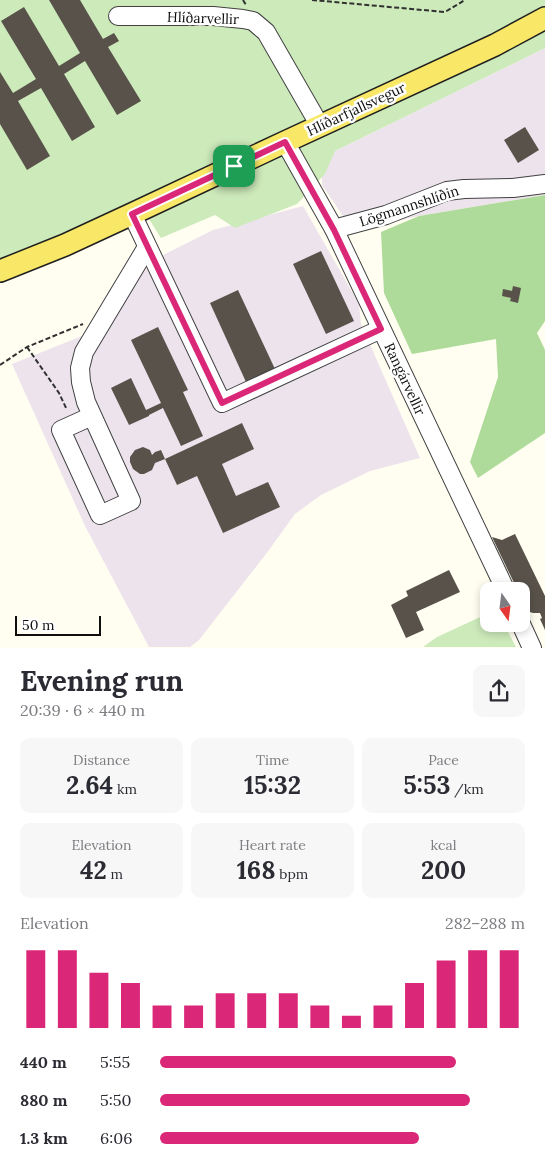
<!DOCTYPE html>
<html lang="en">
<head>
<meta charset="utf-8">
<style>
  :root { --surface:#fff; --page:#f7f7f7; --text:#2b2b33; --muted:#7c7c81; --accent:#db2777 }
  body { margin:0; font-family:Lora,serif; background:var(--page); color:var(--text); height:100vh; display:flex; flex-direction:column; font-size:19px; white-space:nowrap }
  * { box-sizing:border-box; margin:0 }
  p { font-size:16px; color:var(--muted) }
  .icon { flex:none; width:28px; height:28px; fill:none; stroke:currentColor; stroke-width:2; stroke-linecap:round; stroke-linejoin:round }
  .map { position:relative; height:648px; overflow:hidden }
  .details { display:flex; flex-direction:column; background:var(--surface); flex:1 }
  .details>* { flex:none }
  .needle { width:32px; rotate:166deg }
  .tools { position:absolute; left:480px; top:582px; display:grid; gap:10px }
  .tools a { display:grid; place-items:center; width:50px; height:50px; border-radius:10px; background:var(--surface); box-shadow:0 2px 8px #0003; font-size:25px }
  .scale { position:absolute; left:15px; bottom:12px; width:86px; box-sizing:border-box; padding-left:5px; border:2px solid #0f0f0f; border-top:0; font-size:14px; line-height:18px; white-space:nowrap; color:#0f0f0f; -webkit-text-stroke:4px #fff; paint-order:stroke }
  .pin { position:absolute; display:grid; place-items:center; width:42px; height:42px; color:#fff; margin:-21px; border-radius:10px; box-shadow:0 2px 8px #0006 }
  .round { display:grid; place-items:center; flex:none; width:52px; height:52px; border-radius:10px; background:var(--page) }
  .headline { display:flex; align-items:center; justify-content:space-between; height:85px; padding:0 20px }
  h1 { font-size:28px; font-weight:700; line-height:38px }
  .figures { display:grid; grid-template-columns:repeat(3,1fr); gap:8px; height:85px; padding:5px 20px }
  .figures div { display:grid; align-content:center; border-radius:10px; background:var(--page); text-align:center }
  .figures b { font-size:25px; font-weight:700 }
  .figures small { font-size:14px; font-weight:400 }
  .figures p { font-size:14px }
  .chart { height:140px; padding:10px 20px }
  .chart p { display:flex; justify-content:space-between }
  .chart svg { width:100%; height:90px; margin-top:5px; stroke:var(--accent); stroke-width:6 }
  ul { padding:0 20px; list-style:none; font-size:16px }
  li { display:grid; grid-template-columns:80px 60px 1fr; align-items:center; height:38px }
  li i { height:12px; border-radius:6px; background:var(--accent) }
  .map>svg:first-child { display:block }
  .industrial { fill:#ede3ed }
  .green { fill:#cdeaba }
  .forest { fill:#aedb99 }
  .building { fill:#58524b }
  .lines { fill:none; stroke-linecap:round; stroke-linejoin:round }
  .minor-casing { stroke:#424242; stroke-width:20 }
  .major-casing { stroke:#202020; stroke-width:24 }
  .path { stroke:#313131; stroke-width:2; stroke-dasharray:5 2.5; stroke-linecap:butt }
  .minor { stroke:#fff; stroke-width:18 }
  .major { stroke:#f9e867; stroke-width:21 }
  .route-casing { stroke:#fff; stroke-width:10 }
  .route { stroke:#db2777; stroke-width:6 }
  .labels { text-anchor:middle; stroke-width:5; stroke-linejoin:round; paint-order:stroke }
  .street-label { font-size:14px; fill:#0f0f0f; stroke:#fff }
</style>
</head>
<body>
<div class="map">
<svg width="545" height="648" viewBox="0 0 545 648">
  <rect width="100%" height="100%" fill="#fffef1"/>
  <!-- industrial -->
  <g class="industrial">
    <polygon points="545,48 545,195 419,216 353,231 322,185 322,164 328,151 335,151"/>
    <polygon points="303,206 359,304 361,324 420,458 370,471 321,495 295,514 266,554 199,640 190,647 149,647 85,526 12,364 107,326 135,278 165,254 213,230"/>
  </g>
  <!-- green -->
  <g class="green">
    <polygon points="0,0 545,0 545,48 335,151 325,174 297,204 235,228 215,215 161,238 140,205 0,260"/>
    <polygon points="489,613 489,624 504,624 516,647 423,647 437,637"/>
  </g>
  <!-- forest -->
  <polygon class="forest" points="545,195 545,321 537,333 545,350 545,433 478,478 470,462 498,377 496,339 412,354 384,293 381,232 419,216"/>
  <!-- building -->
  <g class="building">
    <polygon points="49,0 80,0 103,39 114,33 119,41 108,47 141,101 117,115 85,61 64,74 95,127 72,141 41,88 18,101 50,156 27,170 0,124 0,72 13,93 36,79 1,21 24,7 59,66 80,53"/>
    <polygon points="525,127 539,150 518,163 504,140"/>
    <polygon points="321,251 354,321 326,334 293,264"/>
    <polygon points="513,286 521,288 518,303 510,301 511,298 502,296 503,289 512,291"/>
    <polygon points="238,290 275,369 246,382 210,303"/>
    <polygon points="158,327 188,390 183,392 203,436 181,446 163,408 149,415 149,416 129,425 111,388 131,378 146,410 161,403 131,340"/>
    <polygon points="242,423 254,449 222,464 236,496 268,482 280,507 223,533 197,476 177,485 165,459"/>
    <polygon points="143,447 150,450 152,455 155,452 161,450 165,459 155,463 152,470 144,474 140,474 133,469 130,462 130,457 135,450"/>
    <polygon points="515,534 545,596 545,630 540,619 542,618 540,613 533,613 527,611 521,598 521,591 518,591 492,537 502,540"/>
    <polygon points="449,570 460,592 416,612 424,630 406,638 391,605 408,596 406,591"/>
  </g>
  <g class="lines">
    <!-- minor casing -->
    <g class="minor-casing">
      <g id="minor">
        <polyline points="118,16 213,16 243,19 253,21 266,32 320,126"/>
        <polyline points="285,142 334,229 506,591"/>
        <polyline points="132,214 222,403 381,329"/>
        <polyline points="334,229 386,215 447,191 464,189 513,188 545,184"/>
        <polyline points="92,416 61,430 100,515 131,501 86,402 81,382 80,368 84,352 147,247"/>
        <polyline points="521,624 532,648"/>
      </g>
    </g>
    <!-- major casing -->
    <g class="major-casing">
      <polyline id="major" points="0,271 65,245 132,214 285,142 495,45 545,18"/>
    </g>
    <!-- path -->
    <g class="path">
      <polyline points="243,0 246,5"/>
      <polyline points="312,0 445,12 465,0"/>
      <polyline points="27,347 59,393 67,410"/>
      <polyline points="0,365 27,347 83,324"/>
    </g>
    <!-- minor -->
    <use href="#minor" class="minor"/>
    <!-- major -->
    <use href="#major" class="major"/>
  </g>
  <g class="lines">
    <!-- route casing -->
    <g class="route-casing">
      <polygon id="route" points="285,142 334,230 381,329 222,403 132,214"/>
    </g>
    <!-- route -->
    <use href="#route" class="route"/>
  </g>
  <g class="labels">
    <!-- street labels -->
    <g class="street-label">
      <text transform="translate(203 18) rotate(2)" y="5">Hlíðarvellir</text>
      <text transform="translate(356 109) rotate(-25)" y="5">Hlíðarfjallsvegur</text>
      <text transform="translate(409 206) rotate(-18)" y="5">Lögmannshlíðin</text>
      <text transform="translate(405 379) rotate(65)" y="5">Rangárvellir</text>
    </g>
  </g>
</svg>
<div class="tools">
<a><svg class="needle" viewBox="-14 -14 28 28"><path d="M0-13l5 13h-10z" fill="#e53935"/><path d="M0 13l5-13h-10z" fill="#7c7c81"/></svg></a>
</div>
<div class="scale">50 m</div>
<div class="pin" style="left:234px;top:166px;background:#1e9e55"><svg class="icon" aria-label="arrive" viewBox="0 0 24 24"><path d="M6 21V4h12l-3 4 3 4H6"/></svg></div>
</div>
<section class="details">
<div class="headline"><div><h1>Evening run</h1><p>20:39 · 6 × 440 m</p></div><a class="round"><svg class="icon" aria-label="share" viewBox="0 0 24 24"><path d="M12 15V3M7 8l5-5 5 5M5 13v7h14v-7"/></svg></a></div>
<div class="figures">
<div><p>Distance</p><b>2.64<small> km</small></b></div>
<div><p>Time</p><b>15:32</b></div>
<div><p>Pace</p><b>5:53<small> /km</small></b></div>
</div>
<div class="figures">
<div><p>Elevation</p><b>42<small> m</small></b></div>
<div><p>Heart rate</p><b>168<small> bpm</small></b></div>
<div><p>kcal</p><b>200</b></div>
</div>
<div class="chart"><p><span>Elevation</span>282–288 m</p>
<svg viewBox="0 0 160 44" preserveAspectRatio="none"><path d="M5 44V6M15 44V6M25 44V17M35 44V22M45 44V33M55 44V33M65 44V27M75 44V27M85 44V27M95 44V33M105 44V38M115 44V33M125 44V22M135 44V11M145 44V6M155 44V6"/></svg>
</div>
<ul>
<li><b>440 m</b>5:55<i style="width:81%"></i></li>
<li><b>880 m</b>5:50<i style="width:85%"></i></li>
<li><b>1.3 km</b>6:06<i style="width:71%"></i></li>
</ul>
</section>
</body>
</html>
